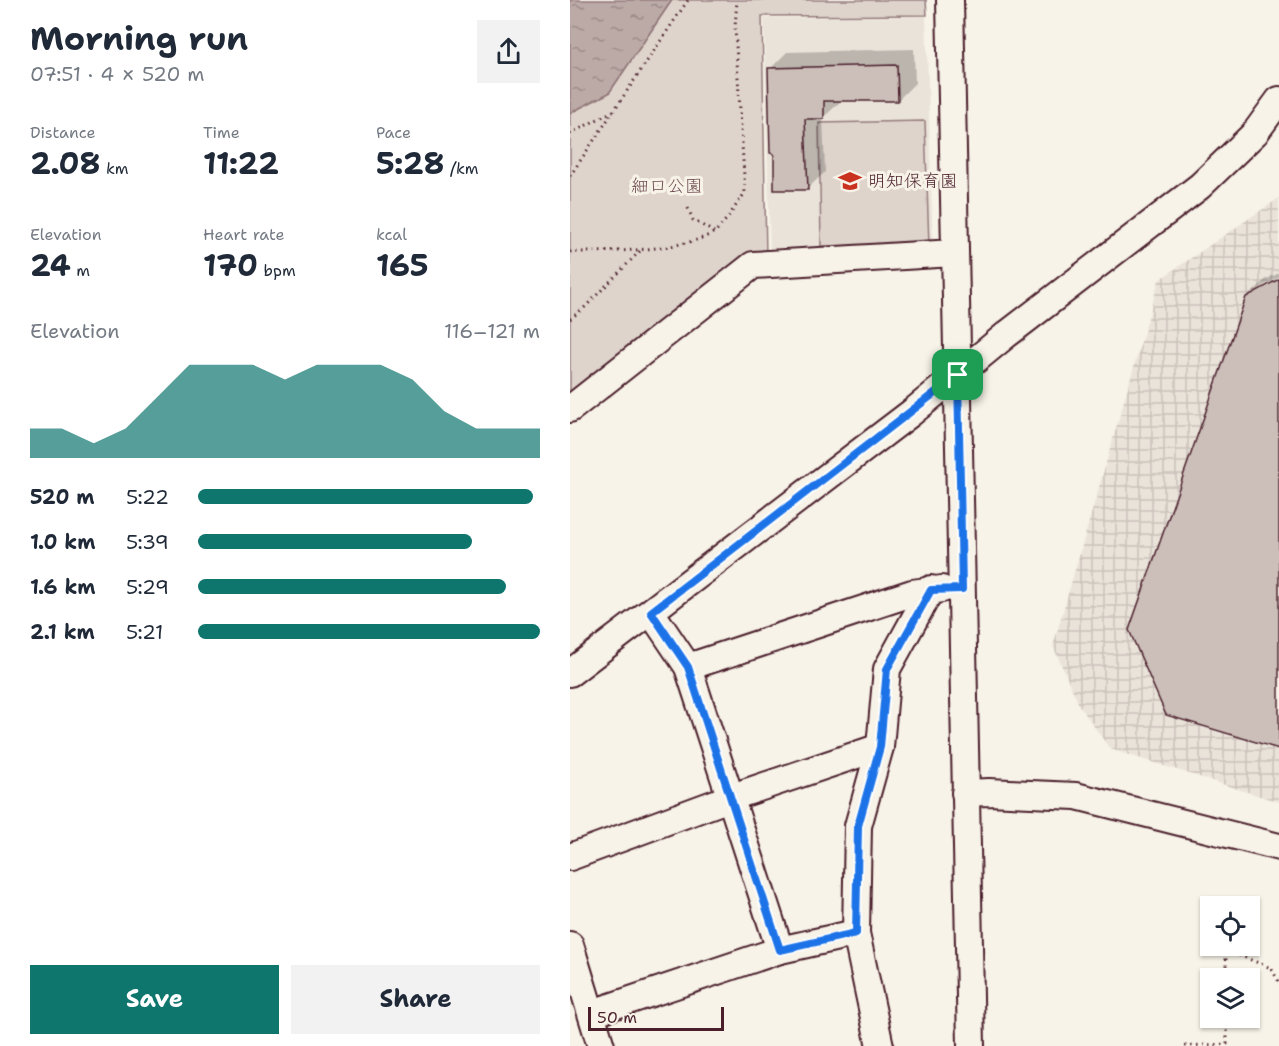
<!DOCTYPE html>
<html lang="en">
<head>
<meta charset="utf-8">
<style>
  :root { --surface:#fff; --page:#f2f2f3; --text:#1f2937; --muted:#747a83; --accent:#0f766e }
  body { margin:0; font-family:"Shantell Sans","Klee One",sans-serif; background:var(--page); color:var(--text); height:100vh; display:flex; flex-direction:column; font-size:22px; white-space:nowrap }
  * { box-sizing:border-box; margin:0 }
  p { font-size:20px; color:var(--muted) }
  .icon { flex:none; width:33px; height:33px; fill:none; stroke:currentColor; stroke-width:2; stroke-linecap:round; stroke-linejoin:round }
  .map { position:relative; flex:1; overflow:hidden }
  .panel { display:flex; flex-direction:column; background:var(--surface); width:570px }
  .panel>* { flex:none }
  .buttons { position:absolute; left:630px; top:896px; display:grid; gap:12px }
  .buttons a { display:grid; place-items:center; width:60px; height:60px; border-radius:0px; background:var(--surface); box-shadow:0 2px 4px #0004; font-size:30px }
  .scale { position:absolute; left:18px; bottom:15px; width:136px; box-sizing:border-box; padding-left:6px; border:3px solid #4a1f2b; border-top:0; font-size:16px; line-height:21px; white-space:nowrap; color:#4a1f2b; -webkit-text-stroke:4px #f7f3e8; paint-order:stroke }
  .pin { position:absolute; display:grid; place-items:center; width:51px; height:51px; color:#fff; margin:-26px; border-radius:12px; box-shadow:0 3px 9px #0006 }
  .round { display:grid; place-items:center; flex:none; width:63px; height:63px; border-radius:0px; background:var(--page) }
  .headline { display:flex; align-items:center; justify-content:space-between; height:102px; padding:0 30px }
  h1 { font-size:33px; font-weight:700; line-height:45px }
  .figures { display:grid; grid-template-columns:repeat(3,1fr); gap:9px; height:102px; padding:6px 30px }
  .figures div { display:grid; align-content:center }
  .figures b { font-size:30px; font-weight:700 }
  .figures small { font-size:16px; font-weight:400 }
  .figures p { font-size:16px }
  .chart { height:168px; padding:12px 30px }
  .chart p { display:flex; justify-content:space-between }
  .chart svg { width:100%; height:108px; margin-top:6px; fill:var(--accent); opacity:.7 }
  .button { display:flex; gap:12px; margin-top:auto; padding:12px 30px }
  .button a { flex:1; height:69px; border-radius:0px; background:var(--accent); color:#fff; font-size:24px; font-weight:700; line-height:69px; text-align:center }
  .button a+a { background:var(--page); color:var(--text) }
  ul { padding:0 30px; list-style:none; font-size:20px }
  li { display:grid; grid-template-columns:96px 72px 1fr; align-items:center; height:45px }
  li i { height:15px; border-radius:8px; background:var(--accent) }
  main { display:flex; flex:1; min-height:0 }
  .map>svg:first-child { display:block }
  .built { fill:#eae3da }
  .industrial { fill:url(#industrial-grid) }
  .green { fill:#ded4cc; stroke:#947a7c; stroke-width:1.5 }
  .water { fill:url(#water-ripples); stroke:#8e7275; stroke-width:1.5 }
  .shadow { fill:#0003 }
  .building { fill:#ccbfb9; stroke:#4a1f2b; stroke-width:1.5 }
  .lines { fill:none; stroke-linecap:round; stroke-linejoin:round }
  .minor-casing { stroke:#4a1f2b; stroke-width:30 }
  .path { stroke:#4a1f2b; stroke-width:3; stroke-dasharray:1.5 4.5; stroke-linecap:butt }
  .minor { stroke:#f7f3e8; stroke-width:26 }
  .route-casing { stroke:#fff; stroke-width:12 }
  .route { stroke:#1a73e8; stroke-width:8 }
  .labels { text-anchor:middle; stroke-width:6; stroke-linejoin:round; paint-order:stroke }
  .poi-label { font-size:18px; fill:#4a1f2b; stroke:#f7f3e8; text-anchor:start }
  .park-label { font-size:18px; fill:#6f4c53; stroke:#f7f3e8 }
</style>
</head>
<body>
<main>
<section class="panel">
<div class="headline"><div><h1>Morning run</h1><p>07:51 · 4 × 520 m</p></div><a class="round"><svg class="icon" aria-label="share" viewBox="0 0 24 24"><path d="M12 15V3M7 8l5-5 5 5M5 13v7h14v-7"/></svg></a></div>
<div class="figures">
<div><p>Distance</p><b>2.08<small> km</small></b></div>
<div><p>Time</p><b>11:22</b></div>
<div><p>Pace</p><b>5:28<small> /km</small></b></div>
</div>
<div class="figures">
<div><p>Elevation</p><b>24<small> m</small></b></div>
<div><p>Heart rate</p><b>170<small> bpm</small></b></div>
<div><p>kcal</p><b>165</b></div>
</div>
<div class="chart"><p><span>Elevation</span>116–121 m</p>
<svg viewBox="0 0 160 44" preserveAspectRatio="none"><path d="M0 44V32L10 32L20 38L30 32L40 19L50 6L60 6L70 6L80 12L90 6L100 6L110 6L120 12L130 25L140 32L150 32L160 32V44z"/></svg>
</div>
<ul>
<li><b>520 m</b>5:22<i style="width:98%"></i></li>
<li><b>1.0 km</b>5:39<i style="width:80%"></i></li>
<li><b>1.6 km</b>5:29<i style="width:90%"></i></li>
<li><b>2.1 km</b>5:21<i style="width:100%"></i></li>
</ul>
<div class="button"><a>Save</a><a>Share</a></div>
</section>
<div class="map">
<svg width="709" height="1046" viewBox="0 0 709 1046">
  <defs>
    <pattern id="industrial-grid" width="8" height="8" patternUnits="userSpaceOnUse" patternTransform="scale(1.5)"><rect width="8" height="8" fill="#eae3da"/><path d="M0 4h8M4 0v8" fill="none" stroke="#cac2bb"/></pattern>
    <pattern id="water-ripples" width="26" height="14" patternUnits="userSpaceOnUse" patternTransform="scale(1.5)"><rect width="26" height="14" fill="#bcaaa7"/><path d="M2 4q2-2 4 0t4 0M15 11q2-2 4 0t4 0" fill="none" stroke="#9b8a88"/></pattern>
  </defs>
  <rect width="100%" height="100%" fill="#f7f3e8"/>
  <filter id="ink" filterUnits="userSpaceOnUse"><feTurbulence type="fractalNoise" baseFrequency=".0167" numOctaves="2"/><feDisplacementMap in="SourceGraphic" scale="12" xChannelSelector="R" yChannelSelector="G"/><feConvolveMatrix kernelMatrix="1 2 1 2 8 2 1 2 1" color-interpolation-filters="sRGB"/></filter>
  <g filter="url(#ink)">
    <!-- built -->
    <polygon class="built" points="356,16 363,250 200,255 194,18"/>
    <!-- industrial -->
    <polygon class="industrial" points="709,198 709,802 540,749 509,705 483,646 589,280"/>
    <!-- green -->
    <g class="green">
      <polygon points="102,0 356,0 357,15 192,16 196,258 0,399 0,113 39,93"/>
      <polygon points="355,121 359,247 251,246 249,123"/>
    </g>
    <!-- water -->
    <polygon class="water" points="0,0 102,0 39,93 0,113"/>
    <!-- shadow -->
    <g class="shadow">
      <polygon points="344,49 345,83 328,100 272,100 253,118 255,172 237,189 200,69 217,52"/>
      <polygon points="709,273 709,277 689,288 689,292 677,298 695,280"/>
    </g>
    <!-- building -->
    <g class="building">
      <polygon points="327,65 328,101 254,101 254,119 235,119 238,190 204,190 204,154 200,153 198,68"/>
      <polygon points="709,279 709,749 596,715 559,630 676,297"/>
    </g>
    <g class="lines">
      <!-- minor casing -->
      <g class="minor-casing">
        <g id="minor">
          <polyline points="380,0 401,1046"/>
          <polyline points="0,409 183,265 384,253"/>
          <polyline points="118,667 342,593 372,589"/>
          <polyline points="0,673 341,413 436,335 630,186 685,133 709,100"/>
          <polyline points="395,793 419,792 506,796 709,847"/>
          <polyline points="0,857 162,797 310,747"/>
          <polyline points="0,945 31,1046"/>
          <polyline points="210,950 286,933"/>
          <polyline points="22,1013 210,950 118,667 81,612"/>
          <polyline points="310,1046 286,933 288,826 310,747 317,669 361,589"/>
        </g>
      </g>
      <!-- path -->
      <g class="path">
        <polyline points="0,134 43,111"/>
        <polyline points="0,176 118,0"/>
        <polyline points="118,208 123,220 144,232"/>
        <path d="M0,252C37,252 112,251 143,233C153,227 167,203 175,193L165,28L167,0"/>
        <polyline points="0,319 15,307 72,249"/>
        <polyline points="656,978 656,950 701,968 709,982"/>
        <polyline points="615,1046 657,1044 657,1017"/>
      </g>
      <!-- minor -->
      <use href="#minor" class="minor"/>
    </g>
  </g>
  <g class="lines" filter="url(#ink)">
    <!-- route casing -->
    <g class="route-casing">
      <polygon id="route" points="388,375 392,589 361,590 317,669 310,747 288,826 286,933 210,950 118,667 81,612"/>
    </g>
    <!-- route -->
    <use href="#route" class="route"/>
  </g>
  <!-- icons -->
  <defs>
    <g id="school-bare" transform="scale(1.8)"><path d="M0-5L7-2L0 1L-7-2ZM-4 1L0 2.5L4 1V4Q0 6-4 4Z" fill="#c8321e" stroke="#f7f3e8" stroke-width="2.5" paint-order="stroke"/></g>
  </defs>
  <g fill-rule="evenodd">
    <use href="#school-bare" x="280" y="181"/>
  </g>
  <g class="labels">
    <!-- poi labels -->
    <g class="poi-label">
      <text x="298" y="187">明知保育園</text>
    </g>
    <!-- park labels -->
    <g class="park-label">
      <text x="97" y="192">細口公園</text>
    </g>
  </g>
</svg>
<div class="buttons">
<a><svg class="icon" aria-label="locate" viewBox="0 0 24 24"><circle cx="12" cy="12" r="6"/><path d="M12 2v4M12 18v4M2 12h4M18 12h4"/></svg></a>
<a><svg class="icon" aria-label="layers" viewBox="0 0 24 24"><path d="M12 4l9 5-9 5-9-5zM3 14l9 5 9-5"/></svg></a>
</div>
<div class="scale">50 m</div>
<div class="pin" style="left:388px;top:375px;background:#1e9e55"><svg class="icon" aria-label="arrive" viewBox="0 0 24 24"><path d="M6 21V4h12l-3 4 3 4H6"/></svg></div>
</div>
</main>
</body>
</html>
